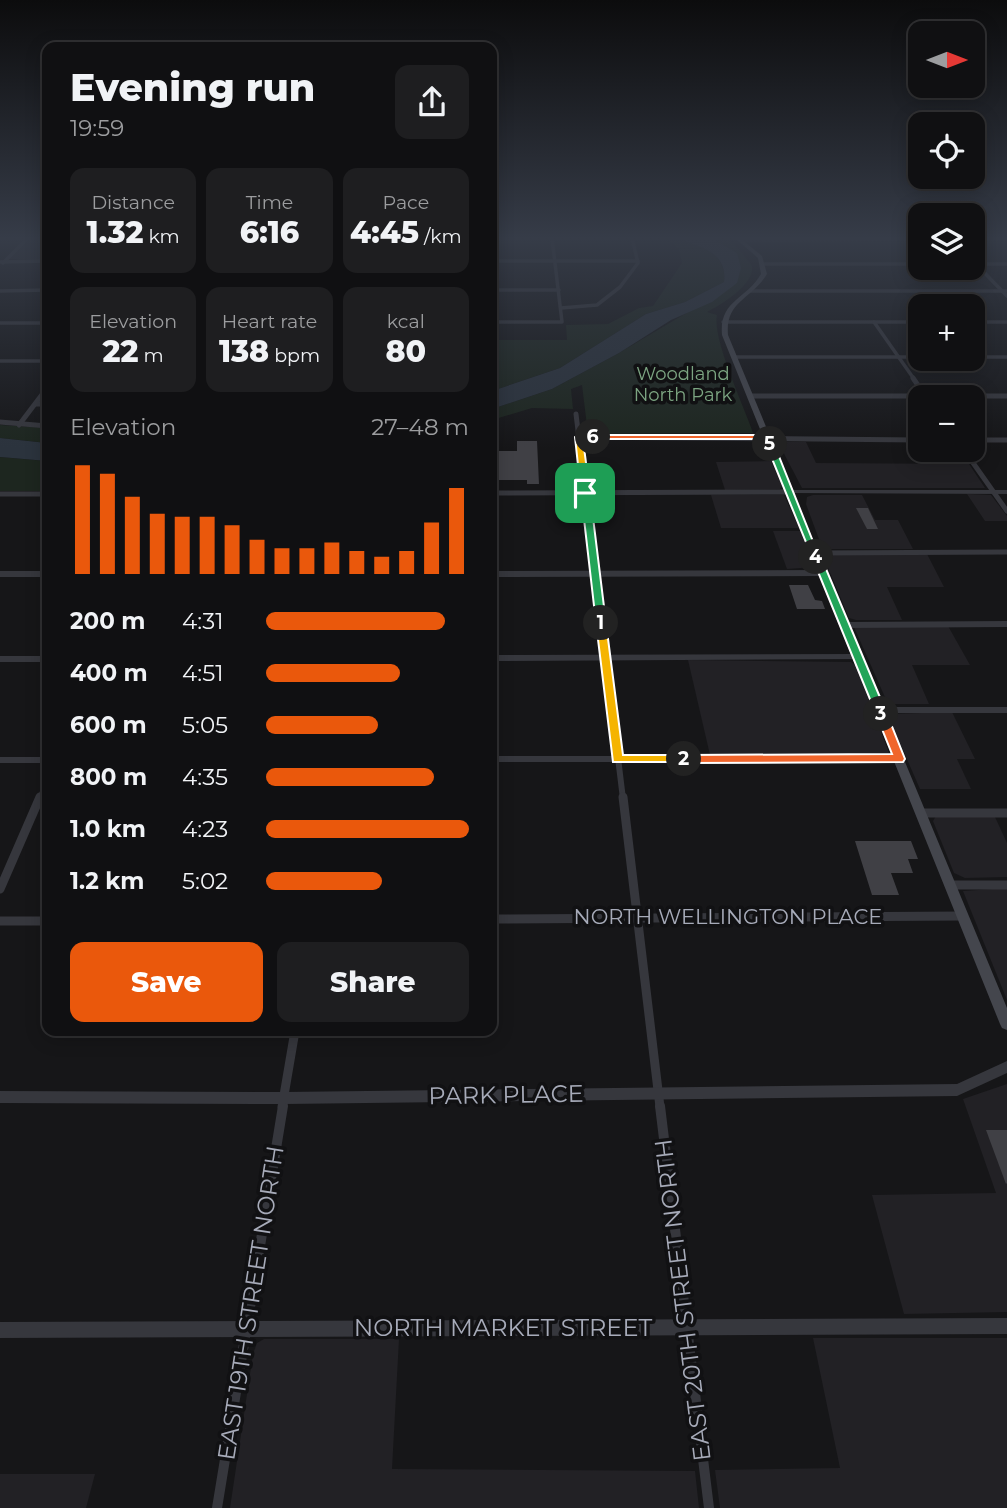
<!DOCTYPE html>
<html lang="en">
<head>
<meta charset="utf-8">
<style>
  :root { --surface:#101012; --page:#1e1e20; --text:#f1f3f6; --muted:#9c9d9f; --line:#303032; --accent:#ea580c }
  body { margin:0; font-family:Montserrat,sans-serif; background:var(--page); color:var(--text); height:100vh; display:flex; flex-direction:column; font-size:26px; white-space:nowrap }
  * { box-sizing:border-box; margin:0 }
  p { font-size:23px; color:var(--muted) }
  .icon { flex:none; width:38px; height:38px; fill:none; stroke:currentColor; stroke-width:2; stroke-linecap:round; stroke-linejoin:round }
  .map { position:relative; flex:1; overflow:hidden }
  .details { position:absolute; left:42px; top:42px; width:455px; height:994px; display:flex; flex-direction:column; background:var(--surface); border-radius:14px; box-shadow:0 4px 18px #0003,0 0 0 2px var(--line) }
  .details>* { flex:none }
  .needle { width:46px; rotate:90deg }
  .tools { position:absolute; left:908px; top:21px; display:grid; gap:14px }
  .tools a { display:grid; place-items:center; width:77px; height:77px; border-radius:14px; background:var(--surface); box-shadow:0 4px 18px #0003,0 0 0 2px var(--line); font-size:35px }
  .pin { position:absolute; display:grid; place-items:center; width:60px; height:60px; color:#fff; margin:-30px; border-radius:14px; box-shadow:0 4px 10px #0006 }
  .km { position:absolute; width:35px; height:35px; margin:-18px; border-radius:50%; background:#222; color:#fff; font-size:19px; line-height:35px; text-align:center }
  .round { display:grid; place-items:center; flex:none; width:74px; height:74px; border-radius:14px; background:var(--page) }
  .overview { display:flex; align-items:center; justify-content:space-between; height:119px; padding:0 28px }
  h1 { font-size:38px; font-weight:800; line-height:52px }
  .metrics { display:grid; grid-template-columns:repeat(3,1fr); gap:10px; height:119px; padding:7px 28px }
  .metrics div { display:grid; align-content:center; border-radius:14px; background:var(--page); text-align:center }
  .metrics b { font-size:30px; font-weight:800 }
  .metrics small { font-size:19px; font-weight:400 }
  .metrics p { font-size:19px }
  .chart { height:196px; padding:14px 28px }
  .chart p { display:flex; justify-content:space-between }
  .chart svg { width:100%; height:126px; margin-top:7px; stroke:var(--accent); stroke-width:6 }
  .button { display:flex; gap:14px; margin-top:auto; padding:14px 28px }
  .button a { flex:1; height:80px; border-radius:14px; background:var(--accent); color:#fff; font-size:28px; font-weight:800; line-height:80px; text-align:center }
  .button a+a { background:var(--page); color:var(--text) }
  ul { padding:0 28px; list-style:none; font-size:23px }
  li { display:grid; grid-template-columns:112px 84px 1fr; align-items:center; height:52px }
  li i { height:18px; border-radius:9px; background:var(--accent) }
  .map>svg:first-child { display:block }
  .built { fill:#222125 }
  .green { fill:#1d261f }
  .water { fill:#2b333d }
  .building { fill:#404045 }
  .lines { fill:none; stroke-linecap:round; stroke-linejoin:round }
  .minor-far4 { stroke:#36373d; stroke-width:3.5 }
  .minor-far3 { stroke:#36373d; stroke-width:5 }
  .minor-far2 { stroke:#36373d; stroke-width:6 }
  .minor-far1 { stroke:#36373d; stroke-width:9 }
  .minor { stroke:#36373d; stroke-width:10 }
  .tertiary { fill:#36373d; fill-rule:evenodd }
  .secondary { fill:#44464d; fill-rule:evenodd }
  .split-1 { fill:#22a559; stroke:#fff; stroke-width:2 }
  .split-2 { fill:#f5b400; stroke:#fff; stroke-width:2 }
  .split-3 { fill:#f0652b; stroke:#fff; stroke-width:2 }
  .split-4 { fill:#22a559; stroke:#fff; stroke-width:2 }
  .split-5 { fill:#22a559; stroke:#fff; stroke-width:2 }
  .split-6 { fill:#f0652b; stroke:#fff; stroke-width:2 }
  .split-7 { fill:#f5b400; stroke:#fff; stroke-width:2 }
  .labels { text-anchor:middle; stroke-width:7; stroke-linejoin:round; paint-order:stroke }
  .far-park-label { font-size:18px; fill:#7ca582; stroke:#111113 }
  .street-label { font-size:21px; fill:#a7abb9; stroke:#111113 }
  .near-street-label { font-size:24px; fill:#a7abb9; stroke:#111113 }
</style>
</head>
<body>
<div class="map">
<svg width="1007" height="1508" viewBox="0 0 1007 1508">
  <rect width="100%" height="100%" fill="#161618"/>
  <!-- built -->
  <g class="built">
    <polygon points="31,238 47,238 47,260 9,259"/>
    <polygon points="782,442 806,442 816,463 969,464 985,488 802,488 780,446"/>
    <polygon points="771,461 782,486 780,489 725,490 716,462"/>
    <polygon points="967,494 991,495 1007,516 1007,521 985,521"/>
    <polygon points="711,495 784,495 799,528 721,528"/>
    <polygon points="813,495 862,495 875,520 898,520 913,549 825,549 820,542 806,504 807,497"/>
    <polygon points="773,531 800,531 815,567 787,569"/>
    <polygon points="927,554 944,587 887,587 902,620 856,620 849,618 824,558 826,555"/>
    <polygon points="948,626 970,665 912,665 929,704 888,704 854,627"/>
    <polygon points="688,660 851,662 856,666 889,753 710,755"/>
    <polygon points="952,712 975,759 957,759 971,789 920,789 889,718 890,714"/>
    <polygon points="936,816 995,817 1007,843 1007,877 965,878 954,873 933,821"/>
    <polygon points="1007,888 1007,1000 963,891"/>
    <polygon points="1007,1084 1007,1312 904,1314 872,1195 996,1193 963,1099"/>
    <polygon points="813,1338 1007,1338 1007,1508 720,1508 715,1470 840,1468"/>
    <polygon points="264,1339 399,1339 392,1469 695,1471 699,1508 230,1508 253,1354 257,1343"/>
    <polygon points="0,1474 95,1474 86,1508 0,1508"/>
  </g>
  <!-- green -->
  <g class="green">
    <path d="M666,238C692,238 728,252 724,282L685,302L646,314L560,368L492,391V340H567L566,325L608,324L639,308L653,306L682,263L679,249Z"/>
    <path d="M711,238C727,238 735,242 744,256C747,261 753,263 752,270C751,286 721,305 707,312L717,315C712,339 744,406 753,433L588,434L582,385L571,389L573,409L532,408L492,420V409L552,389L619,353L737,283V253Z"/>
    <polygon points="0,425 47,428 47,443 0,438"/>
    <polygon points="0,457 47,461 47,491 0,491"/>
  </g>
  <!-- water -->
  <g class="water">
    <path d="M676,238H711L737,253L741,268L737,283L712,302L671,320L619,353L552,389L492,409V391L560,368L646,314L685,302L724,282C728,252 699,246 676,238Z"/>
    <polygon points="0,438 47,443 47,461 0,457"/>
  </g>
  <!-- building -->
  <g class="building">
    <polygon points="517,441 537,441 539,484 527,484 527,480 492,480 492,451 517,451"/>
    <polygon points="856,508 868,508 878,529 867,529"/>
    <polygon points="789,585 808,585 815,600 822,601 825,609 797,609"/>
    <polygon points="855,841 911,841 918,859 908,859 913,873 891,873 899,895 872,895"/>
    <polygon points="986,1130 1007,1130 1007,1183 1006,1184"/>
  </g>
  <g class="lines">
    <!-- minor-far4 -->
    <g class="minor-far4">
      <polyline points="973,239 1007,239"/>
      <polyline points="740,240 920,239"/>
      <polyline points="492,261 638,261"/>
      <polyline points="973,261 1007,296"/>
      <polyline points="0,262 47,261"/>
      <polyline points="3,263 28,238"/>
      <polyline points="763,264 920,264"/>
      <polyline points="974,264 1007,264"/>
      <polyline points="492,290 559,290"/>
      <polyline points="0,291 47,290"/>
      <polyline points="751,291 1007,291"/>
      <polyline points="561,308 597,305 620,287 638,263 632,238"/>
      <polyline points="492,322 562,322 552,238"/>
      <polyline points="723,322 920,322"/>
      <polyline points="874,322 914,379"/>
      <polyline points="973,322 1007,322"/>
      <polyline points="0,323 47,323"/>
      <polyline points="734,357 920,357"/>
      <polyline points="973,357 1007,357"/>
      <polyline points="0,361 47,361"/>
    </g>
    <!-- minor-far3 -->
    <g class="minor-far3">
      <polyline points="913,378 926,397"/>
      <polyline points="750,396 1007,396"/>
      <polyline points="36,404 47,404"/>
      <polyline points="576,414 594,562"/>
      <polyline points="0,422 47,426"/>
      <polyline points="19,425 47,388"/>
      <polyline points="579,437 920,440"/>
      <polyline points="973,440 1007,440"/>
      <polyline points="964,450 1007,511"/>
      <polyline points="492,493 790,492"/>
      <polyline points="0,494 47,494"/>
      <polyline points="815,553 1007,552"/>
    </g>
    <!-- minor-far2 -->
    <g class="minor-far2">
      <polyline points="594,560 623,799"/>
      <polyline points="0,574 47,574"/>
      <polyline points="492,574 823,573"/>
      <polyline points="845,625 1007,624"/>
      <polyline points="880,710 1007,710"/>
      <polyline points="492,759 899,759"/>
      <polyline points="0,760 47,760"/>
      <polyline points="40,799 47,782"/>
    </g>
    <!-- minor-far1 -->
    <g class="minor-far1">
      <polyline points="623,797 660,1107"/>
      <polyline points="921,813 1007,813"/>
      <polyline points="950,885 1007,885"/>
      <polyline points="0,889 40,797"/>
      <polyline points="492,919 963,916"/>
      <polyline points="0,921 47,921"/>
      <polyline points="282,1107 295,1031"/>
    </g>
    <!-- minor -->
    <g class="minor">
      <polyline points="660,1106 709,1508"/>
      <polyline points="217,1508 283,1106"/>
    </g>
    <!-- tertiary -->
    <g class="tertiary">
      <polygon points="790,490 1007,490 1007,494 788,493 788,491"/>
      <polygon points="858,654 862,657 861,659 492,661 492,655"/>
      <rect x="0" y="656" width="47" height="6"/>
      <polygon points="1007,1061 1007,1073 957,1096 285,1104 0,1103 0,1091 285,1092 957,1084"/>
      <polygon points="1007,1318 1007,1334 0,1338 0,1322"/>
    </g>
    <!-- secondary -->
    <path class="secondary" d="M735,238H740L762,256L767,274C751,300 725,301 728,335L1007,1008V1030L1002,1028L1000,1024L722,335C719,300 746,300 761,274L758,258Z"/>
  </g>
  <!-- sky -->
  <linearGradient id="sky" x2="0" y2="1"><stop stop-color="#0c0c0d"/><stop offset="0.53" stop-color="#363c48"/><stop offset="1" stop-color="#363c48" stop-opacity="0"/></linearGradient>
  <rect width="1007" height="449" fill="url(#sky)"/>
  <!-- split-1 -->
  <polygon class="split-1" points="585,490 590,493 606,623 601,626 596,623 581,493"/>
  <!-- split-2 -->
  <polygon class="split-2" points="601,620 606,623 623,755 684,755 688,756 688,762 613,762 596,623"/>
  <!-- split-3 -->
  <polygon class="split-3" points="881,710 887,714 905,759 903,762 684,763 679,759 684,755 892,754 876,714"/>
  <!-- split-4 -->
  <polygon class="split-4" points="816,554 821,557 887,714 885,717 881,718 876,714 812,557"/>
  <!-- split-5 -->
  <polygon class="split-5" points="770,442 774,444 820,559 812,557 766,444"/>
  <!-- split-6 -->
  <polygon class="split-6" points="593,435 759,435 770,437 774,444 767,446 765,440 759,439 590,439"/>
  <!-- split-7 -->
  <polygon class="split-7" points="579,435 597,437 583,440 590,493 585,495 581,493 575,437"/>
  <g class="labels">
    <!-- far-park labels -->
    <g class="far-park-label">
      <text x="683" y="380">Woodland<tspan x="683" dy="21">North Park</tspan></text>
    </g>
    <!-- street labels -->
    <g class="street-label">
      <text x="728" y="924">NORTH WELLINGTON PLACE</text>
    </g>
    <!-- near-street labels -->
    <g class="near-street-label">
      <text transform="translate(506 1095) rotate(-1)" y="8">PARK PLACE</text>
      <text transform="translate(683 1300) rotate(-97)" y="8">EAST 20TH STREET NORTH</text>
      <text transform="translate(251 1303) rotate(-81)" y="8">EAST 19TH STREET NORTH</text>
      <text x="503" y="1336">NORTH MARKET STREET</text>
    </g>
  </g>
</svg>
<div class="tools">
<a><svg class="needle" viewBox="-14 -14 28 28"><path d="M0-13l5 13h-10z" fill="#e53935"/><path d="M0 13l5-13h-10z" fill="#9c9d9f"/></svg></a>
<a><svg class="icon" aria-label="locate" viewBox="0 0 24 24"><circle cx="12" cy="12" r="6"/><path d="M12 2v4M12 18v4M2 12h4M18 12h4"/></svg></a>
<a><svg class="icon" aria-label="layers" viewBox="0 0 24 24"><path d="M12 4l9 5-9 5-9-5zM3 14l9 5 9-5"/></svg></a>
<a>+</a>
<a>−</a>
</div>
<div class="pin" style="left:585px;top:493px;background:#1e9e55"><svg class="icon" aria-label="arrive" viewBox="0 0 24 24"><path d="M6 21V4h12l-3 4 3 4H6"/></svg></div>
<b class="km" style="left:601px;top:623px">1</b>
<b class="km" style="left:684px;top:759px">2</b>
<b class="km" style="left:881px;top:714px">3</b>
<b class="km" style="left:816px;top:557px">4</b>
<b class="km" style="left:770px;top:444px">5</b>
<b class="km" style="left:593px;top:437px">6</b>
<section class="details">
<div class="overview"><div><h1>Evening run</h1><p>19:59</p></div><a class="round"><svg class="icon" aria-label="share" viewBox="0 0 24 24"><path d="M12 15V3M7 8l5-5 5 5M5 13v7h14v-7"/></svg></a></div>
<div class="metrics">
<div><p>Distance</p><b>1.32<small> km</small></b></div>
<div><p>Time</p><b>6:16</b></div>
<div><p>Pace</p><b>4:45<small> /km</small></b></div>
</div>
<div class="metrics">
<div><p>Elevation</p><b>22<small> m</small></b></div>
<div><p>Heart rate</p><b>138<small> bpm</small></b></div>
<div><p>kcal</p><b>80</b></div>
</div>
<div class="chart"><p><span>Elevation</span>27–48 m</p>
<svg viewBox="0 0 160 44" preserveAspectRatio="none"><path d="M5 44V6M15 44V9M25 44V17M35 44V23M45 44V24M55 44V24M65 44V27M75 44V32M85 44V35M95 44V35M105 44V33M115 44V36M125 44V38M135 44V36M145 44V26M155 44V14"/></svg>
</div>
<ul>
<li><b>200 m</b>4:31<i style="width:88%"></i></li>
<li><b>400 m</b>4:51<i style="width:66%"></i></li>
<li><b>600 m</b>5:05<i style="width:55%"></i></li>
<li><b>800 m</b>4:35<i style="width:83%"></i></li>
<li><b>1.0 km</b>4:23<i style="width:100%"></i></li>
<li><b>1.2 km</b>5:02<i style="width:57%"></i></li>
</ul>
<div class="button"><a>Save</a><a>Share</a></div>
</section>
</div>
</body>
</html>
